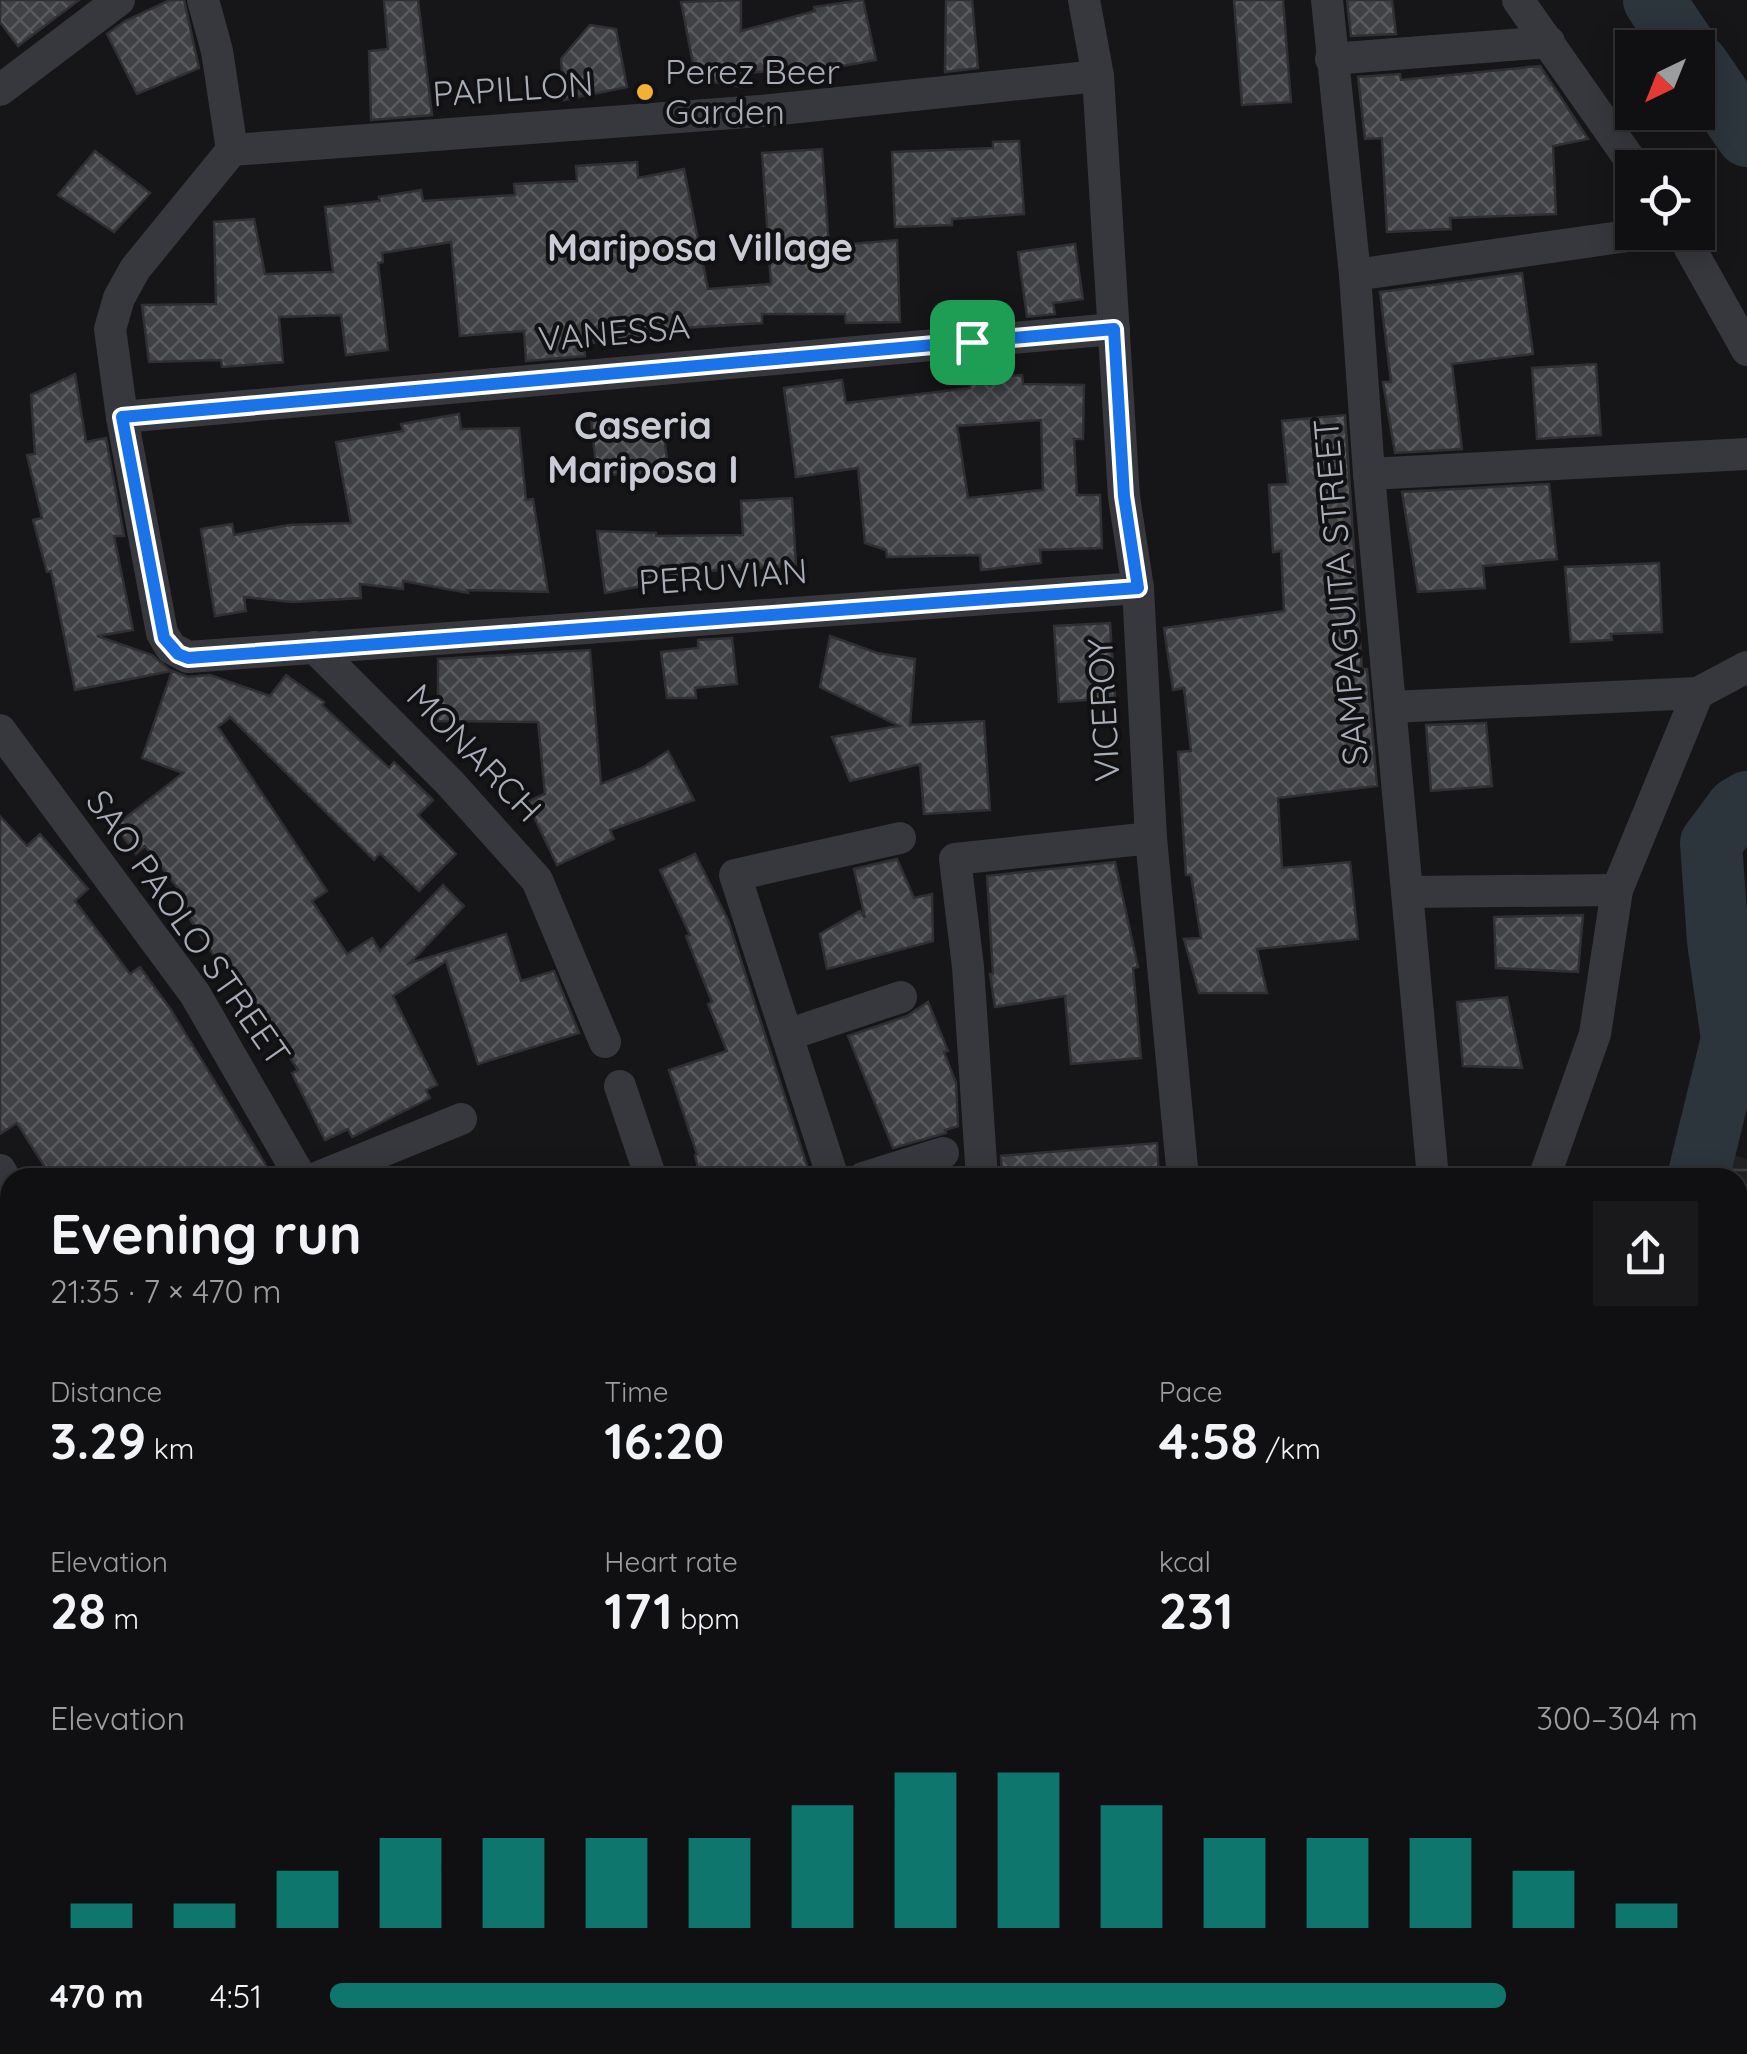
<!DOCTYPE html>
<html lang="en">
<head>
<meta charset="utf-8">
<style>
  :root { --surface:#101012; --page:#19191b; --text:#f1f3f6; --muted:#9c9d9f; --line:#303032; --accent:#0f766e }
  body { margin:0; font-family:Quicksand,sans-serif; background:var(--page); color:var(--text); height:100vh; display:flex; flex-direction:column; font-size:38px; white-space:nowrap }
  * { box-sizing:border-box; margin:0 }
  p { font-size:32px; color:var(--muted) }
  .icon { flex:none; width:55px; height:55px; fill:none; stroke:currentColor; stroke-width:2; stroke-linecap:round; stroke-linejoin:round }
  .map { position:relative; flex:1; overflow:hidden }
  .panel { position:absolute; left:0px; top:1168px; width:1748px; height:888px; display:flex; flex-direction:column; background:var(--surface); border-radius:30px 30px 0 0; box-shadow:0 5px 25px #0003,0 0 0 2px var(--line) }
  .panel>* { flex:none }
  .needle { width:65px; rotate:223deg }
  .tools { position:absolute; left:1615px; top:30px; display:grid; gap:20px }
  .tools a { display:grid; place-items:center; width:100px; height:100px; border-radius:0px; background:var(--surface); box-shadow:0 5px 25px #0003,0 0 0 2px var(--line); font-size:50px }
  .pin { position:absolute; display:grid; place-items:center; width:85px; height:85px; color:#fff; margin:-42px; border-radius:20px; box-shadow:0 5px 15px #0006 }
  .round { display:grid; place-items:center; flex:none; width:105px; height:105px; border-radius:0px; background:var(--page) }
  .head { display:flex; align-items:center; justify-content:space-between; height:170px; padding:0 50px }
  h1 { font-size:55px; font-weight:800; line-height:75px }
  .figures { display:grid; grid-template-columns:repeat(3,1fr); gap:15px; height:170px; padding:10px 50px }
  .figures div { display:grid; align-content:center }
  .figures b { font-size:50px; font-weight:800 }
  .figures small { font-size:28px; font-weight:400 }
  .figures p { font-size:28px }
  .chart { height:280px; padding:20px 50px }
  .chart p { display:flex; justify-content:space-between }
  .chart svg { width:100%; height:180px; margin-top:10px; stroke:var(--accent); stroke-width:6 }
  ul { padding:0 50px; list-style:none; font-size:32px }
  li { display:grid; grid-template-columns:160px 120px 1fr; align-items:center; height:75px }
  li i { height:25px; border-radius:12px; background:var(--accent) }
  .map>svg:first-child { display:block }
  .industrial { fill:url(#industrial-grid) }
  .garden { fill:#1e261f }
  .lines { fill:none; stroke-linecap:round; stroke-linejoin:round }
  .river { stroke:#2c353c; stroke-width:62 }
  .building { fill:url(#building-cross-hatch); stroke:#303034; stroke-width:2.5; fill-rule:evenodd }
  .minor { stroke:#37383d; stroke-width:32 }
  .route-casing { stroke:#fff; stroke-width:20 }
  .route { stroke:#1a73e8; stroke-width:12 }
  .poi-dot { fill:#f2b134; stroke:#111113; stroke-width:4 }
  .labels { text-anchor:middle; stroke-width:8; stroke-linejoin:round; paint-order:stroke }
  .poi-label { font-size:35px; fill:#a8adb8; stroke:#111113; text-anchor:start }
  .street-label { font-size:35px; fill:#a8adb8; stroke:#111113 }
  .neighbourhood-label { font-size:38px; font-weight:bold; fill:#c9ccd4; stroke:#111113 }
</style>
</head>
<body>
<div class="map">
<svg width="1747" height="2054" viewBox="0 0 1747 2054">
  <defs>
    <pattern id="industrial-grid" width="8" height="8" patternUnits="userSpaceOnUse" patternTransform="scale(2.5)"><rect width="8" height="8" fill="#222225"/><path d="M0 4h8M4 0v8" fill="none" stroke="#3f3f43"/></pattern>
    <pattern id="building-cross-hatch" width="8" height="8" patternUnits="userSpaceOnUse" patternTransform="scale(2.5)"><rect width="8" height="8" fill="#404145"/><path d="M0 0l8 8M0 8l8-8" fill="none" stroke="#595a5e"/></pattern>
  </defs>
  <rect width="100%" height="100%" fill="#161618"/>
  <!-- industrial -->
  <polygon class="industrial" points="1719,1151 1747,1159 1747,2054 920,2054 919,2045 1738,2045 1738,1178 1709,1177"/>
  <!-- garden -->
  <polygon class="garden" points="10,1340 10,1689 0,1693 0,1345"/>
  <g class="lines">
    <!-- river -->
    <g class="river">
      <polyline points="1654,0 1686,48"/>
      <polyline points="1698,65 1747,136"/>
      <polyline points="1698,1178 1732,1039 1718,941 1711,843 1737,808 1747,802"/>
      <polyline points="868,2045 868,2054"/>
    </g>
  </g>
  <!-- building -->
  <g class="building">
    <polygon points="0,0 79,0 18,46 0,22"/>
    <polygon points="170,0 184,0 199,68 137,94 107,34 125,21"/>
    <polygon points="384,0 418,0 432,115 371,120 369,51 388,49"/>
    <polygon points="741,0 741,31 815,11 814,7 863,0 876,60 831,68 741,73 741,87 696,79 681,2"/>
    <polygon points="946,0 972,0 978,68 945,72"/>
    <polygon points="1234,0 1283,0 1291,102 1242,105"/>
    <polygon points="1347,0 1392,0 1396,34 1351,36"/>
    <polygon points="590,25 616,29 627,87 564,100 561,59"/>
    <polygon points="1540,66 1588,139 1553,146 1556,214 1450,218 1451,229 1387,232 1382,138 1365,139 1358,77 1400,74 1401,80"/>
    <polygon points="1019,141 1024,214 952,219 952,225 895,227 892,152 993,148 993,142"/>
    <polygon points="822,149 829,246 897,240 900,322 846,323 845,314 762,314 762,323 650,330 651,335 584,344 585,356 526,361 524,331 460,336 451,242 382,253 383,262 378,263 388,350 346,355 341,315 279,317 283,362 222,367 221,360 149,362 142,305 216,304 214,222 254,219 265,274 333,272 325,207 380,201 379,197 421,190 423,201 515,195 514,184 577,181 576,166 637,162 638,178 684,169 708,289 771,284 762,153"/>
    <polygon points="95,151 150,193 114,232 58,195"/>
    <polygon points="1075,244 1083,299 1053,303 1055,314 1027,317 1018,252"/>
    <polygon points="1522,273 1533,354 1452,364 1462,449 1395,453 1383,382 1391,382 1380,292"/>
    <polygon points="1596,364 1601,435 1537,439 1532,368"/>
    <polygon points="75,374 86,442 106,438 124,536 114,536 133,630 97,636 152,655 171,671 75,690 51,571 47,572 33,520 42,518 27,455 35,454 31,395"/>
    <path d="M1022,375L1023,384L1084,385L1083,439H1074L1077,495H1100L1102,548L1040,550L1041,563L981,570L980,555L887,557L886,550L865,543L858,468L796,477L784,388L842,380L846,403L970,388L969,379ZM1041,420L1043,490L968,498L957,426Z"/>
    <polygon points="459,414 461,429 519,428 526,500 533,499 548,592 467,590 468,593 403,581 403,589 360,584 361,598 292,602 244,597 246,611 215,616 201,529 232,524 234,535 289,525 351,523 336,442 403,431 401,424"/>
    <polygon points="1345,415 1362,669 1367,669 1377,786 1278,798 1282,868 1350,862 1358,939 1257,949 1267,993 1199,993 1184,939 1201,938 1191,875 1186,875 1178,752 1191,751 1184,688 1173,690 1164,628 1284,611 1281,551 1273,552 1269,485 1288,484 1282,421"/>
    <polygon points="591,419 662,423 669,473 597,475"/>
    <polygon points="1549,484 1557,559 1483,566 1485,588 1418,592 1402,492"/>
    <polygon points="792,498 796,566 689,572 689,577 605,593 597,531 656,533 656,536 743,535 741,501"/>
    <polygon points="1659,563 1662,632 1611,634 1612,640 1571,642 1565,567"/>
    <polygon points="1110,623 1115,698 1059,702 1054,626"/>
    <polygon points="830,636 877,653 915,659 910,725 984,721 990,810 924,814 920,764 850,781 832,737 899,726 820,687"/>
    <polygon points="732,638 737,684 695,688 696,698 667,698 661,652 698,648 698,640"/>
    <polygon points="590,650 601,784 642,768 668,751 694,800 610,830 614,839 557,865 527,802 545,794 538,722 438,721 438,659"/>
    <polygon points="172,671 188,677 210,675 270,696 286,675 324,702 322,705 389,768 394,762 433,800 418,815 456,854 419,891 380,853 374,860 230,717 218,727 327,891 312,901 347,954 372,938 380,951 443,885 464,906 410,963 506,934 521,981 554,971 579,1033 478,1064 446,961 393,996 437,1085 426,1090 430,1098 352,1137 348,1129 325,1140 292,1073 298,1070 227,960 220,965 177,899 183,895 145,846 136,854 115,826 183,773 142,758"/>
    <polygon points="1486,723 1492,786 1431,791 1426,725"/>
    <polygon points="0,816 27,846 40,834 88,889 75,901 130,974 140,967 171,1010 267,1167 249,1178 52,1178 17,1123 0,1134"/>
    <polygon points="695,854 728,920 811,1178 700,1178 695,1155 697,1154 669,1070 727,1051 708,1004 712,1002 686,936 690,935 660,870"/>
    <polygon points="897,859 914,898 932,894 933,941 827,969 820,934 860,911 865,918 854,869"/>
    <polygon points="1115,862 1138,967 1133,968 1141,1058 1071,1064 1065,996 995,1007 990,974 993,974 987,876"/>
    <polygon points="1583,915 1578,972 1496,968 1494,917"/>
    <polygon points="1507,997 1522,1068 1463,1066 1457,1002"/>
    <polygon points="928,1002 948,1051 944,1052 956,1083 958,1126 945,1130 946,1133 893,1148 848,1036 907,1016"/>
    <polygon points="1157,1143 1159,1178 1002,1178 1001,1156"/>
  </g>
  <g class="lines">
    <!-- minor -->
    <g class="minor">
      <polyline points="203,0 217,51 232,150 135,269 119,298 110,329 122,417 162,633 171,648 188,657 1138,588"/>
      <polyline points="1084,0 1098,76 1124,497 1138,588 1151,838 1183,1178"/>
      <polyline points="1327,0 1355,275 1369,474 1433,1178"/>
      <polyline points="1518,0 1636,168"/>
      <polyline points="1331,59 1549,42"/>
      <polyline points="0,90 119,0"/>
      <polyline points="232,150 760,111 1098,76"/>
      <polyline points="1681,232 1747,350"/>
      <polyline points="1355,275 1655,232"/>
      <polyline points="122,417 1114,329"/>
      <polyline points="1369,474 1747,454"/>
      <polyline points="314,647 450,783 537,880 605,1042"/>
      <polyline points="1391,707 1698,693"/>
      <polyline points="0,730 195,994 301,1178"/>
      <polyline points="1407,892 1617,890"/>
      <polyline points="787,1035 901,997"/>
      <polyline points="620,1086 651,1178"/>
      <polyline points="0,1170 10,1188"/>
      <polyline points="316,1178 461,1119"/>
      <polyline points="833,1178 735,875 900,838"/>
      <polyline points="863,1178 943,1153"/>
      <polyline points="982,1178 968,967 955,859 1151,838"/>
      <polyline points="1544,1178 1595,1034 1617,890 1698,693 1747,667"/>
      <polyline points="0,1325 10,1321"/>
      <polyline points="0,1850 10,1877"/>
      <polyline points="73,2045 76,2054"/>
      <polyline points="363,2045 367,2054"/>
      <polyline points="670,2054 673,2045"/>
    </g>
  </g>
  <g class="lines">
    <!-- route casing -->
    <g class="route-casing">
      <polygon id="route" points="1114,329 1124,496 1138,588 188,658 178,654 164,638 122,417"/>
    </g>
    <!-- route -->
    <use href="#route" class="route"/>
  </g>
  <!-- markers -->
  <circle class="poi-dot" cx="645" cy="92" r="10"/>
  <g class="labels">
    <!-- poi labels -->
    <g class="poi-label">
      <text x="665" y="84">Perez Beer<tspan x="665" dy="40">Garden</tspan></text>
    </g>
    <!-- street labels -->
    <g class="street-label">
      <text transform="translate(513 89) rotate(-4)" y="12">PAPILLON</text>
      <text transform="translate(614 333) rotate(-5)" y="12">VANESSA</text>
      <text transform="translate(723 577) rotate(-4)" y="12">PERUVIAN</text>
      <text transform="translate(1341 592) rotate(-95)" y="12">SAMPAGUITA STREET</text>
      <text transform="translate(1104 710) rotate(-93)" y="12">VICEROY</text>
      <text transform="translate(474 753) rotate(46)" y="12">MONARCH</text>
      <text transform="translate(188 928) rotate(55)" y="12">SAO PAOLO STREET</text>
    </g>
    <!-- neighbourhood labels -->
    <g class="neighbourhood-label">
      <text x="700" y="261">Mariposa Village</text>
      <text x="643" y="439">Caseria<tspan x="643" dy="44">Mariposa I</tspan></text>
    </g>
  </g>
</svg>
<div class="tools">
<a><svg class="needle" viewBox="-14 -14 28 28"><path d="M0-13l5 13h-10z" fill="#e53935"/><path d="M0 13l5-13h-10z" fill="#9c9d9f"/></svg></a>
<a><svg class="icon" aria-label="locate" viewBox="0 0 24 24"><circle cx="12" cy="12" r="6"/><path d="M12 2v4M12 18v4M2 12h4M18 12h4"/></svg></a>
</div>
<div class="pin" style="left:972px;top:342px;background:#1e9e55"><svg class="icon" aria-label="arrive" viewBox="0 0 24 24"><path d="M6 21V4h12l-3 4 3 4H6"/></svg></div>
<section class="panel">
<div class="head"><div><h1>Evening run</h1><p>21:35 · 7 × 470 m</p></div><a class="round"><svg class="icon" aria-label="share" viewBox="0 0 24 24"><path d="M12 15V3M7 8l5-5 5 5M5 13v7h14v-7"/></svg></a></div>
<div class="figures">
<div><p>Distance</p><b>3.29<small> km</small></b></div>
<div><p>Time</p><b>16:20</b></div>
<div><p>Pace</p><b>4:58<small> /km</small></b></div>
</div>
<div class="figures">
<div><p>Elevation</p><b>28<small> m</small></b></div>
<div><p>Heart rate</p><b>171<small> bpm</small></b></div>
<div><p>kcal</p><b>231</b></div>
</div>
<div class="chart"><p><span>Elevation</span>300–304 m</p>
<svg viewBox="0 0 160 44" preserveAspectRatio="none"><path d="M5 44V38M15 44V38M25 44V30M35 44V22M45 44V22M55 44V22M65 44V22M75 44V14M85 44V6M95 44V6M105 44V14M115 44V22M125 44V22M135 44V22M145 44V30M155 44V38"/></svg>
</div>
<ul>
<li><b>470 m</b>4:51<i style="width:86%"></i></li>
</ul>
</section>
</div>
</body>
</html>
